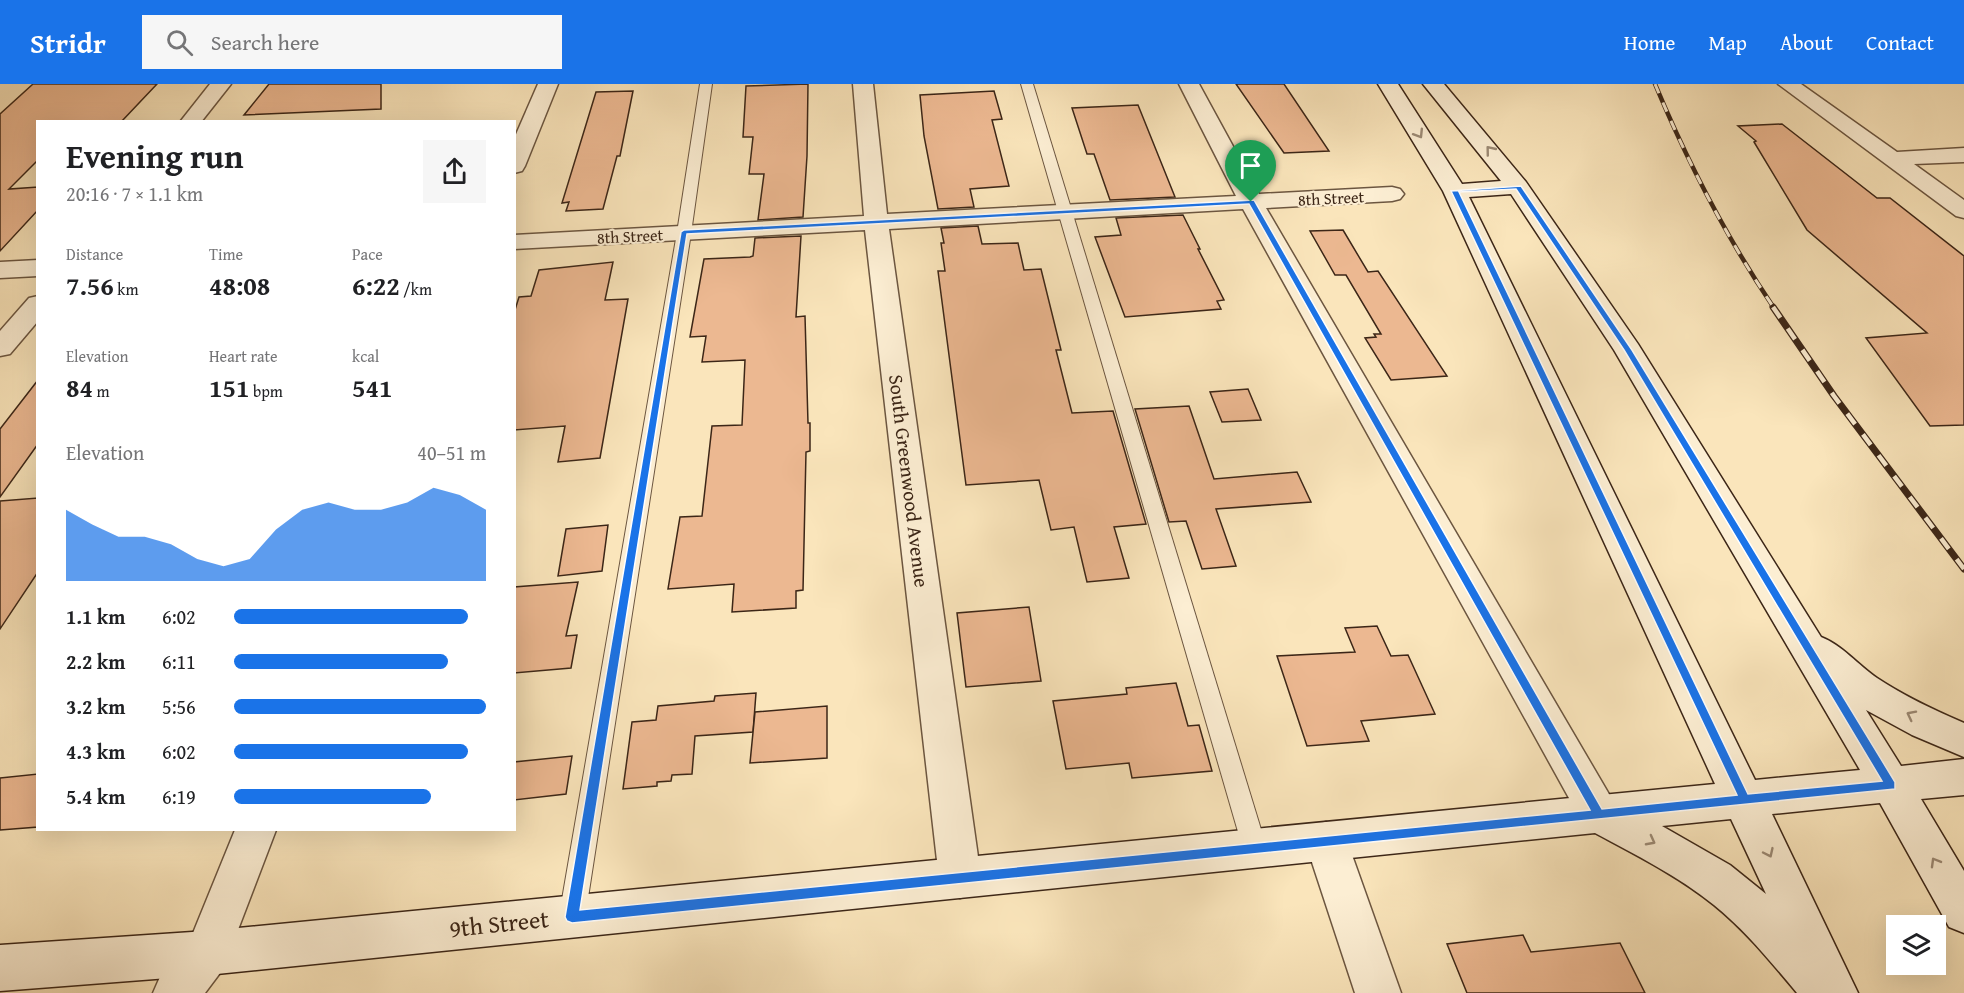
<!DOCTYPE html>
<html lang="en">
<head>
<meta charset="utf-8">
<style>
  :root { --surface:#fff; --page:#f6f6f6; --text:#202124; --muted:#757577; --accent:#1a73e8 }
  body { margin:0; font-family:"Gentium Book Plus",serif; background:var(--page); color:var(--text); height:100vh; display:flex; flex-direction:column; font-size:22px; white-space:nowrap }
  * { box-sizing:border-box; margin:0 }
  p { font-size:20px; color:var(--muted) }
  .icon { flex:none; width:33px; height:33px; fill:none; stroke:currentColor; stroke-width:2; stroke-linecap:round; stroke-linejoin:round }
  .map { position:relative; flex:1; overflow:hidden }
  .side { position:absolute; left:36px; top:36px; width:480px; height:711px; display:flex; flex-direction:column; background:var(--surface); border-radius:0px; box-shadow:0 6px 24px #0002 }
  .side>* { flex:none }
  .fabs { position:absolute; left:1886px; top:831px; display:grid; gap:12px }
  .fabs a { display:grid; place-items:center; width:60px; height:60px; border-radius:0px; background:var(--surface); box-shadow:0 6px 24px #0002; font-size:30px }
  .pin { position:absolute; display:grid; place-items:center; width:51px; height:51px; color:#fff; margin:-62px -26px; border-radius:50% 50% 50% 0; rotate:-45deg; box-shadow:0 0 6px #0007 }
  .pin .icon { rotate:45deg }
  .round { display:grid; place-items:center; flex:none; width:63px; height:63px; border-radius:0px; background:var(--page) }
  .headline { display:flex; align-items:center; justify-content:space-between; height:102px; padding:0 30px }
  h1 { font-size:33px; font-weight:600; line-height:45px }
  .figures { display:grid; grid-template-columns:repeat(3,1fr); gap:9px; height:102px; padding:6px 30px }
  .figures div { display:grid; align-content:center }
  .figures b { font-size:26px; font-weight:600 }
  .figures small { font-size:16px; font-weight:400 }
  .figures p { font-size:16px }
  .chart { height:168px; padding:12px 30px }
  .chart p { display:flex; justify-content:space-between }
  .chart svg { width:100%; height:108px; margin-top:6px; fill:var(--accent); opacity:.7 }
  ul { padding:0 30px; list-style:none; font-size:20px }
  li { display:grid; grid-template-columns:96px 72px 1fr; align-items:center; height:45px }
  li i { height:15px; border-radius:8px; background:var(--accent) }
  header { display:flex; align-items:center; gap:36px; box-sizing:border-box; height:84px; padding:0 30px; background:var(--accent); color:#fff }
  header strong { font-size:28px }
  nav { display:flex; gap:33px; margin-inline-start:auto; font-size:21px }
  .search { width:420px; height:54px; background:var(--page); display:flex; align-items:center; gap:15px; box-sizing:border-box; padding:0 21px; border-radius:0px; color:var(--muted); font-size:22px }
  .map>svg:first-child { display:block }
  .building { fill:#ecb891; stroke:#3c2617; stroke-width:1.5 }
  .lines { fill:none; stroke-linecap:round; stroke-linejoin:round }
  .lane-casing { stroke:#6c5640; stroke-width:2 }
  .street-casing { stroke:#6c5640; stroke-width:3 }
  .secondary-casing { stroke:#3c2617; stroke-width:3 }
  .lane { fill:#fceed3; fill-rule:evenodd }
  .street { fill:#fceed3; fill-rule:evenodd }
  .secondary { fill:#fceed3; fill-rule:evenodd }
  .rail-far1-casing { stroke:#3c2617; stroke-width:4.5 }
  .rail-casing { stroke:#3c2617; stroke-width:7 }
  .rail-far1 { stroke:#fceed3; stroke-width:3; stroke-dasharray:10; stroke-linecap:butt }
  .rail { stroke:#fceed3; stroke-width:4.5; stroke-dasharray:13; stroke-linecap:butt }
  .oneway { stroke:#9c8a75 }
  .route { fill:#1a73e8; stroke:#fff; stroke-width:1.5; fill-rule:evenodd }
  .labels { text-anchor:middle; stroke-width:4.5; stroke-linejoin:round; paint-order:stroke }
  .far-street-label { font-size:16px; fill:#3c2617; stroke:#fceed3 }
  .street-label { font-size:20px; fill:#3c2617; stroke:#fceed3 }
  .near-street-label { font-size:24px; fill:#3c2617; stroke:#fceed3 }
</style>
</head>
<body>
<header>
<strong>Stridr</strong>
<div class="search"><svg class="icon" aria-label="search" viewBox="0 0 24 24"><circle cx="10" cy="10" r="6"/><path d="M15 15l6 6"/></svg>Search here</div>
<nav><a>Home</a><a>Map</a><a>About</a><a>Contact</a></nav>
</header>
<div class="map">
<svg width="1964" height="909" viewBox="0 0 1964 909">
  <rect width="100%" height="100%" fill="#fae5bb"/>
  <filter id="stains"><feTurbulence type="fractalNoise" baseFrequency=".00333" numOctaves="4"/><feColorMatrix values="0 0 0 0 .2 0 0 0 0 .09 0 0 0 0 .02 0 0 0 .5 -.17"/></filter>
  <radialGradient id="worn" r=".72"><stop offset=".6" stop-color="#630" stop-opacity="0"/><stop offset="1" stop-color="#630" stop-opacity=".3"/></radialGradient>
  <!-- building -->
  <g class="building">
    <polygon points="33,0 157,0 121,38 38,38 38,76 9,105 38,103 38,126 0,167 0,30"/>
    <polygon points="269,0 381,0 381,25 244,31"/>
    <polygon points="808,0 807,72 803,133 758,136 764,90 749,90 753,53 743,53 746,2"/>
    <polygon points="1236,0 1284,0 1329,67 1284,69"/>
    <polygon points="633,7 620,72 617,72 603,125 566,127 569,118 562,119 596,8"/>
    <polygon points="994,7 1002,35 992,36 1009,102 970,105 974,123 938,125 924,52 920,11"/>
    <polygon points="1138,21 1175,113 1110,116 1094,70 1087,70 1072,24"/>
    <polygon points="1782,40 1877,114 1890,114 1964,172 1964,341 1930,342 1866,254 1927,249 1807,146 1754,58 1756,57 1738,42"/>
    <polygon points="1183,131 1200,165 1198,165 1224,216 1217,217 1221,225 1125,233 1095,153 1121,151 1116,134"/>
    <polygon points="978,142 982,160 1018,159 1024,186 1041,185 1061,266 1056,266 1072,329 1113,327 1146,440 1114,443 1129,494 1087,498 1074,443 1051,446 1039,396 966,401 938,187 945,187 941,159 944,159 941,144"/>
    <polygon points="1343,146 1368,188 1378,187 1447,292 1391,296 1365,254 1376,253 1374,250 1381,250 1346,191 1335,191 1310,147"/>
    <polygon points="801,152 796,233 805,232 808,339 810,339 810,367 806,368 803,506 796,507 796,524 732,528 734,500 668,505 680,433 702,432 712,342 742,341 745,276 702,278 706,252 690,253 704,175 750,173 753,172 755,154"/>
    <polygon points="613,178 605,216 628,215 600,374 558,378 565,342 514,346 514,229 519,213 531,212 539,186"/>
    <polygon points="38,296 38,360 0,413 0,345"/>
    <polygon points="1248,305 1261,336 1222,338 1210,308"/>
    <polygon points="1189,322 1214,395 1297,388 1311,418 1216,425 1236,482 1202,485 1186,437 1169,438 1135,325"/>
    <polygon points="38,414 38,488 0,545 0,417"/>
    <polygon points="608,441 602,487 558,492 566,445"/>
    <polygon points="578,498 566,552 577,551 571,584 514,589 514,503"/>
    <polygon points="1029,523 1041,597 966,603 957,529"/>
    <polygon points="1377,542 1391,572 1408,571 1435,630 1361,637 1369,657 1307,662 1277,572 1355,568 1345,544"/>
    <polygon points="1176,599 1188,642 1199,641 1212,687 1132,694 1129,679 1066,685 1053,617 1127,610 1126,604"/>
    <polygon points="756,609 753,648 695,652 692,690 672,691 671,697 657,698 657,702 623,705 632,638 656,636 658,622 714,617 715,612"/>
    <polygon points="827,622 827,674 750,679 755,628"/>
    <polygon points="572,672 566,710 514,716 514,678"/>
    <polygon points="38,690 38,743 0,746 0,694"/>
    <polygon points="1523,851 1531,868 1620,859 1645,909 1467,909 1447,860"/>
  </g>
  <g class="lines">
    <!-- lane casing -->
    <g class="lane-casing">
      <g id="lane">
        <polygon points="700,0 712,0 691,149 585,833 581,842 572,846 563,842 559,833 677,149"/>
        <polygon points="1021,0 1033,0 1267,765 1264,773 1255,776 1246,773 1243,765"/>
      </g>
    </g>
    <!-- street casing -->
    <g class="street-casing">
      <g id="street">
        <polygon points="210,0 231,0 201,38 180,38"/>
        <polygon points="538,0 558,0 525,82 522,87 514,89 514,55"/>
        <polygon points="853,0 873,0 887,130 1236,112 1179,0 1199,0 1259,110 1392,103 1400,105 1404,110 1400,115 1392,117 1266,124 1613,717 1619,730 1613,743 1599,749 1585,743 1243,125 889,145 981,794 975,808 960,814 945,808 939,794 865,146 514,165 514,151 864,132"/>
        <polygon points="1778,0 1801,0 1897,68 1964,64 1964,78 1914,80 1964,116 1964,134 1956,132"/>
        <polygon points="38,176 38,192 0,194 0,178"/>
        <polygon points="38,212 38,237 10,270 0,272 0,247 29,214"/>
        <polygon points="1326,738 1341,743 1347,757 1401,909 1355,909 1305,757 1311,743"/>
        <polygon points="235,746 276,746 223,885 205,909 153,909 160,893 191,854"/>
      </g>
    </g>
    <!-- secondary casing -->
    <g class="secondary-casing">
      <path id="secondary" d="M1378,0H1398L1462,100L1501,97L1423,0H1444L1526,98L1638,260L1821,553C1842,561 1858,581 1877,594C1904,612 1934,626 1964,639V673L1912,651L1866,626L1901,682L1964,675V711L1921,715L1964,787V849L1949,843L1880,719L1772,730L1858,909H1797C1771,878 1745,846 1714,821C1678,792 1636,771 1595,749L207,891L0,907V861L207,847L1715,700L1443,107ZM1511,110L1614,266L1860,686L1755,696L1469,113ZM1731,735L1766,810L1730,781L1662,742Z"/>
    </g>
    <!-- lane -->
    <use href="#lane" class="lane"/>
    <!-- street -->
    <use href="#street" class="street"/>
    <!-- secondary -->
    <use href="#secondary" class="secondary"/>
    <!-- rail-far1 casing -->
    <g class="rail-far1-casing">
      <path id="rail-far1" d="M1655,0C1688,79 1726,153 1774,224"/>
    </g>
    <!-- rail casing -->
    <g class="rail-casing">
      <polyline id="rail" points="1773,223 1834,312 1964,485"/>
    </g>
    <!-- rail-far1 -->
    <use href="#rail-far1" class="rail-far1"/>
    <!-- rail -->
    <use href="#rail" class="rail"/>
  </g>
  <!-- one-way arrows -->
  <defs><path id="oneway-chevron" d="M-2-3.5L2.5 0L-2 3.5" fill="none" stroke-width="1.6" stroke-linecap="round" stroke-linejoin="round" transform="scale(1.5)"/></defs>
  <g class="oneway">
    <use href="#oneway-chevron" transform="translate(1419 50) rotate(58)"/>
    <use href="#oneway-chevron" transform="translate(1490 66) rotate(-129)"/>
    <use href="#oneway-chevron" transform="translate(1911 631) rotate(-153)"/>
    <use href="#oneway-chevron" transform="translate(1651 757) rotate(28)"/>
    <use href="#oneway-chevron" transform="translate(1769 769) rotate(65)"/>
    <use href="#oneway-chevron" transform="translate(1935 778) rotate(-120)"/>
  </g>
  <!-- route -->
  <path class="route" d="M1521,102L1632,266L1895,698V705L572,839L567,837L565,833L681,148L684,146L1254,116L1602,725L1737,711L1451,107ZM1516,105L1624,266L1882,697L1748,710L1459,108ZM1249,120L1590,726L580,826L687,150Z"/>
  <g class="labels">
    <!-- far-street labels -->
    <g class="far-street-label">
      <text transform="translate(1331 114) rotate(-3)" y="6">8th Street</text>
      <text transform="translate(630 152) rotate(-3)" y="6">8th Street</text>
    </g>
    <!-- street labels -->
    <g class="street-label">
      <text transform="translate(909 397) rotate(83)" y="7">South Greenwood Avenue</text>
    </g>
    <!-- near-street labels -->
    <g class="near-street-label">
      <text transform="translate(499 840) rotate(-6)" y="8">9th Street</text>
    </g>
  </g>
  <rect width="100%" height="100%" filter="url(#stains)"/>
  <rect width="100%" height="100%" fill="url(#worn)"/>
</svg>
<div class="fabs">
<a><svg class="icon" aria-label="layers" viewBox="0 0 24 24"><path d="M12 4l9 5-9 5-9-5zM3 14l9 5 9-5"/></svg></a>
</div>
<div class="pin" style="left:1251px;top:118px;background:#1e9e55"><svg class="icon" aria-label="arrive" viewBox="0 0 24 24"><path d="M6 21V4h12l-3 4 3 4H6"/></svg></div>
<section class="side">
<div class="headline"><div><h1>Evening run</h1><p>20:16 · 7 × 1.1 km</p></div><a class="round"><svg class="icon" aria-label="share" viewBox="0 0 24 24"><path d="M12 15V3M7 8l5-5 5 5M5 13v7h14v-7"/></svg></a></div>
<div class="figures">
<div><p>Distance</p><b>7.56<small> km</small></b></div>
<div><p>Time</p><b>48:08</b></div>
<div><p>Pace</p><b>6:22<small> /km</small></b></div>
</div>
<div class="figures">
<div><p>Elevation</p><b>84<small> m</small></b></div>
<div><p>Heart rate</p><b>151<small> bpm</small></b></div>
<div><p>kcal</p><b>541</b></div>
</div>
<div class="chart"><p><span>Elevation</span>40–51 m</p>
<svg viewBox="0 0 160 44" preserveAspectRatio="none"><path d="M0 44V15L10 21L20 26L30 26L40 29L50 35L60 38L70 35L80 23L90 15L100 12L110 15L120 15L130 12L140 6L150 9L160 15V44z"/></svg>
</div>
<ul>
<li><b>1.1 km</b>6:02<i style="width:93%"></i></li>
<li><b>2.2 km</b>6:11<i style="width:85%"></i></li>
<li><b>3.2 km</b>5:56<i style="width:100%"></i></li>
<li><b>4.3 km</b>6:02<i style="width:93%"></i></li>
<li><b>5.4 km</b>6:19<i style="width:78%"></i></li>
</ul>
</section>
</div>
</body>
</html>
